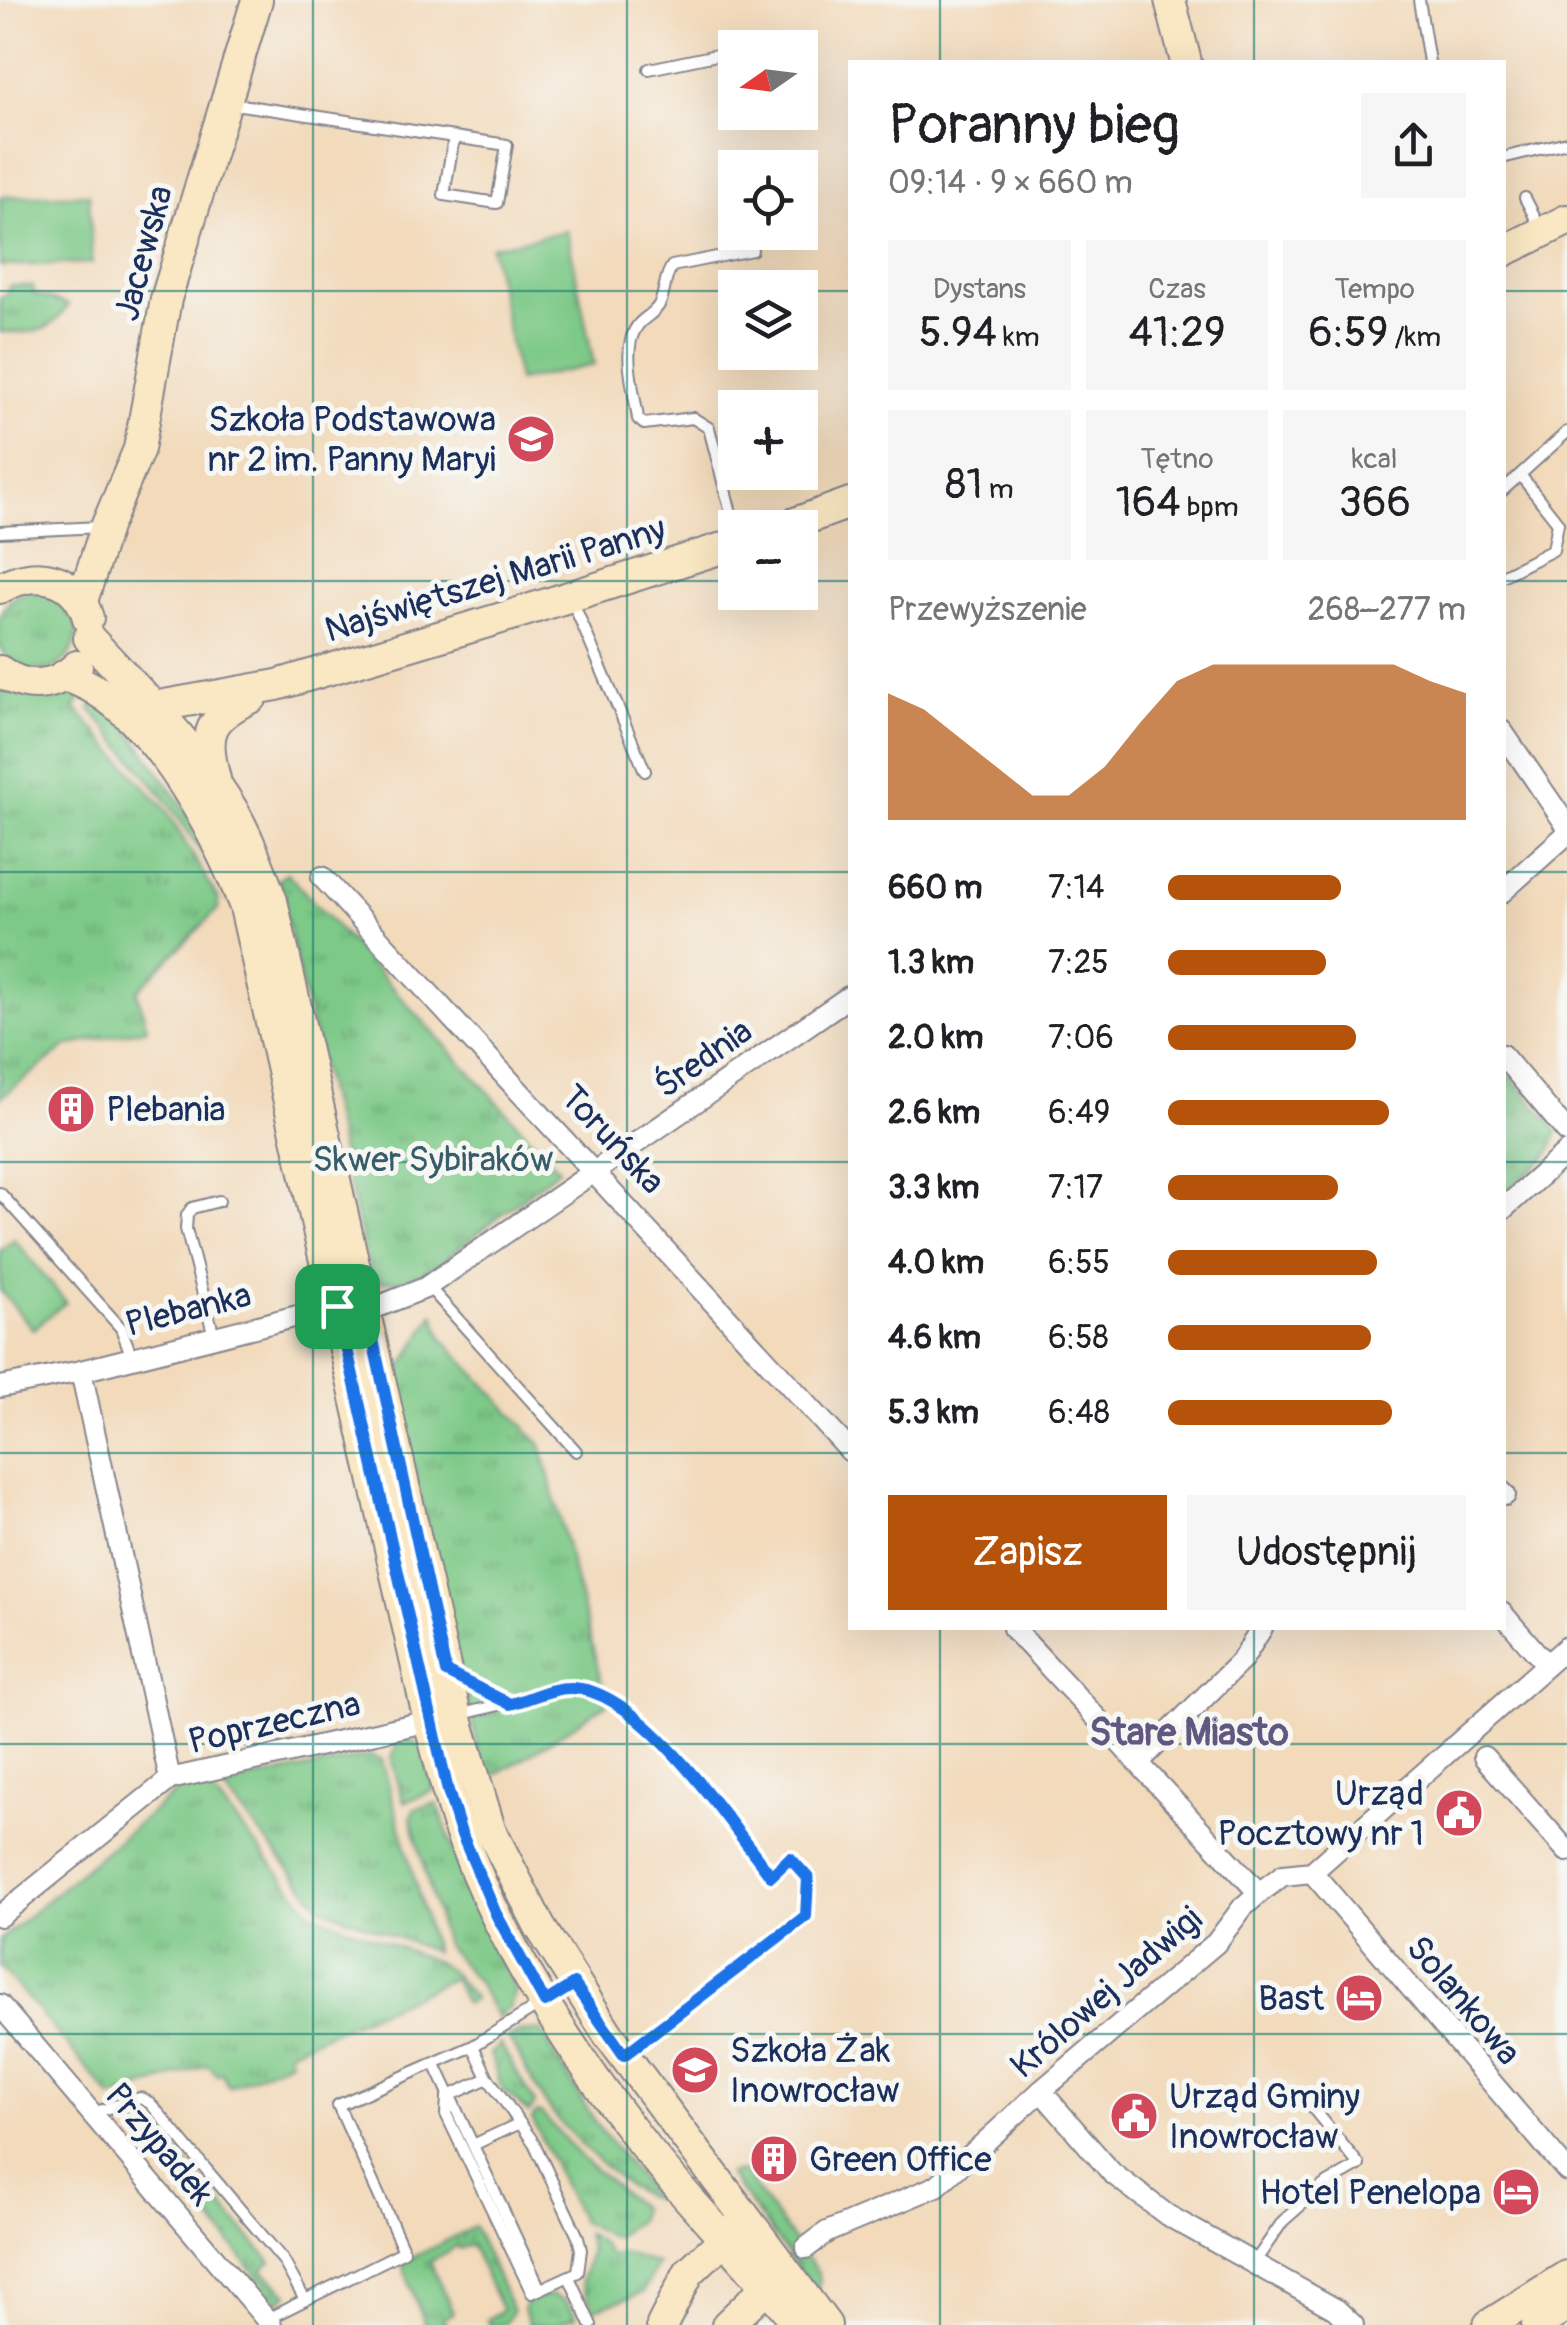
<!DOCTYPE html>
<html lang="pl">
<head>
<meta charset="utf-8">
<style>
  :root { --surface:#fff; --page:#f6f6f6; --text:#202124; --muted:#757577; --accent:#b45309 }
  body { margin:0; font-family:Pangolin,sans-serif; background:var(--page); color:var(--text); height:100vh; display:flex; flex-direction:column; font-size:38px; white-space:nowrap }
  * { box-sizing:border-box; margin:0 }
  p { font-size:32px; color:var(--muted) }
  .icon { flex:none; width:55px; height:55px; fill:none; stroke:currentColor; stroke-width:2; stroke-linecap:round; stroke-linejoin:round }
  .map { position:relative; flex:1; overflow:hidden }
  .side { position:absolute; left:848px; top:60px; width:658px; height:1570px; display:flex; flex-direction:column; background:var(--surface); border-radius:0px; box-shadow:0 10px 40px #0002 }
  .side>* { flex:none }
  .needle { width:65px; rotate:256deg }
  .controls { position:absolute; left:718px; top:30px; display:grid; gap:20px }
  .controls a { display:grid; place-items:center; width:100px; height:100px; border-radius:0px; background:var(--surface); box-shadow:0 10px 40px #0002; font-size:50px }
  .pin { position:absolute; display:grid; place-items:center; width:85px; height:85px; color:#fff; margin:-42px; border-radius:20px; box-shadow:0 5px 15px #0006 }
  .round { display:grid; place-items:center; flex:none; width:105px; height:105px; border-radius:0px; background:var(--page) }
  .head { display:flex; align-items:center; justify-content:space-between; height:170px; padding:0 40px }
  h1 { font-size:55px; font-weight:600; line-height:75px }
  .figures { display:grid; grid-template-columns:repeat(3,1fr); gap:15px; height:170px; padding:10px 40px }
  .figures div { display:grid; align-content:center; border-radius:0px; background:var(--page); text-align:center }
  .figures b { font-size:42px; font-weight:600 }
  .figures small { font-size:28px; font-weight:400 }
  .figures p { font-size:28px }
  .chart { height:280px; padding:20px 40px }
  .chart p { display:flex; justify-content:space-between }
  .chart svg { width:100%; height:180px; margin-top:10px; fill:var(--accent); opacity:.7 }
  .cta { display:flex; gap:20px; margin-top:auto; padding:20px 40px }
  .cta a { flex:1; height:115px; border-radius:0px; background:var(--accent); color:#fff; font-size:40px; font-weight:600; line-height:115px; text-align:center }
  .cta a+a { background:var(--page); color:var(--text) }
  ul { padding:0 40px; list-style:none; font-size:32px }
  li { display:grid; grid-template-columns:160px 120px 1fr; align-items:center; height:75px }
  li i { height:25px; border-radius:12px; background:var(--accent) }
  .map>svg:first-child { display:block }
  .grass { fill:url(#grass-tufts); stroke:#4c7c72; stroke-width:2.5 }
  .pitch { fill:#7dc987; stroke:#4c7c72; stroke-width:2.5 }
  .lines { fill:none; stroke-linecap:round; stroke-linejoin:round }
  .lane-casing { stroke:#86848c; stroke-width:14 }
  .street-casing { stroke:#86848c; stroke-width:24 }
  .secondary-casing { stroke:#86848c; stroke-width:34 }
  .lane { stroke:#fff; stroke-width:10 }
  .street { stroke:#fff; stroke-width:20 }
  .secondary { stroke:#fae7c3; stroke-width:30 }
  .route-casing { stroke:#fff; stroke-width:20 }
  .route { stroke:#1a73e8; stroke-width:12 }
  .grid { fill:none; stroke:#0f766e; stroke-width:2.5; stroke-opacity:0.55 }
  .labels { text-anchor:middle; stroke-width:10; stroke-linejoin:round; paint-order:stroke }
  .street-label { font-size:35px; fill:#1b2f5e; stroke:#f6f6f2 }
  .poi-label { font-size:35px; fill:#1b2f5e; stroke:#f6f6f2; text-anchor:end }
  .park-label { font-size:35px; fill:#385d6a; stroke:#f6f6f2 }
  .neighbourhood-label { font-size:38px; font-weight:bold; fill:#615882; stroke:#f6f6f2 }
</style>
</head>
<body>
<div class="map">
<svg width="1567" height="2325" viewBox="0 0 1567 2325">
  <defs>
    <pattern id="grass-tufts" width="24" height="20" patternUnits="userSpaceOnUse" patternTransform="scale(2.5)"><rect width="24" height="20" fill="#7dc987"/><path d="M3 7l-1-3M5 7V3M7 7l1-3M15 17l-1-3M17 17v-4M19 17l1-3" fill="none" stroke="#66a472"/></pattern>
  </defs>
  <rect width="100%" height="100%" fill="#f6f6f2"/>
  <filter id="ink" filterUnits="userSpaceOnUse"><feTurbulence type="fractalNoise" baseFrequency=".01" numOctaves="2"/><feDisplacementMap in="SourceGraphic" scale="20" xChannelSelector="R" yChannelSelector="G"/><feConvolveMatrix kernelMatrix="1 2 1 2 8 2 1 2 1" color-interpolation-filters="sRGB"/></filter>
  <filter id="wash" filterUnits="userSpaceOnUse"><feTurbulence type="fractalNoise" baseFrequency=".0048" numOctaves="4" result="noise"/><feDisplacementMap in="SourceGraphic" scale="40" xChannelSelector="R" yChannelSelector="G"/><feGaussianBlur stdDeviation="2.25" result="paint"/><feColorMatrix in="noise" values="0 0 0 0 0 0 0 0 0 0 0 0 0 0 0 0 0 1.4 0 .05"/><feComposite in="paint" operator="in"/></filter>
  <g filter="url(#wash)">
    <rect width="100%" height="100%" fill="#f2dabb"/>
    <!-- grass -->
    <g class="grass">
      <path d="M9,286H33L34,294L68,305C49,336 34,332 0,332V297L8,294Z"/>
      <circle cx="37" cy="631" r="40"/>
      <polygon points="11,689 84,692 75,708 167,811 218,899 218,909 137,991 147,1028 67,1046 0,1098 0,691"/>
      <path d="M96,699L119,715L196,825L230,903C191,825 146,774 90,709Z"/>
      <polygon points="287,873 559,1169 439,1264 407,1280 381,1282 369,1270 277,880"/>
      <polygon points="1502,1067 1558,1131 1549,1154 1503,1196"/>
      <path d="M434,1314L443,1339L541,1445L607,1704C566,1729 528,1759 485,1779L393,1381Z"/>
      <polygon points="396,1737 409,1739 423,1748 434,1791 404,1802 391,1758 395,1751"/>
      <polygon points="371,1756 382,1760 434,1952 321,1907 220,1785"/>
      <polygon points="200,1777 312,1913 437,1962 453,1974 474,1999 465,2004 453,1978 288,2051 290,2060 229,2087 223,2073 217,2075 208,2065 112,2098 0,1966 0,1940 191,1779"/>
      <polygon points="437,1803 463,1878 515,1990 511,2006 498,2019 477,1982 445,1945 411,1819 414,1809"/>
      <path d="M520,2031H541L596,2124L656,2199C630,2198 564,2129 548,2107C533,2085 521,2060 508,2037Z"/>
      <polygon points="500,2044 535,2104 529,2113 502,2089 490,2054"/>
      <polygon points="132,2112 146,2117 271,2262 262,2270 288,2294 278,2302 127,2115"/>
      <polygon points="537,2113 542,2114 584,2160 640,2208 638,2220 616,2236 608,2236 580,2220 532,2119"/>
      <polygon points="742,2171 818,2273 820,2282 815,2291 728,2174"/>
      <polygon points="474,2227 513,2312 503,2325 489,2325 487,2319 502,2311 471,2244 459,2249 457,2245 430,2262 453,2313 443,2318 446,2325 425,2325 402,2263"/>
      <polygon points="586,2233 602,2244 608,2255 622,2253 657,2264 643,2293 593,2310 581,2281 590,2253"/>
      <polygon points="551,2295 566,2301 576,2317 553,2325 529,2325 523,2310 527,2301"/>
    </g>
    <!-- pitch -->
    <g class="pitch">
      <polygon points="89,194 92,263 0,266 0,197"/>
      <polygon points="567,231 594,365 518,381 491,247"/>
      <polygon points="14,1239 66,1302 33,1329 0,1290 0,1251"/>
    </g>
  </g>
  <g filter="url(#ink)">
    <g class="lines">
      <!-- lane casing -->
      <g class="lane-casing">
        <g id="lane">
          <polyline points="1419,0 1429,62"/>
          <polyline points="649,69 731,52"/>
          <polyline points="228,103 507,145 497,203 444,195 454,137"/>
          <polyline points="1502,158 1567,142"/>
          <polyline points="1525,198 1542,231"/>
          <polyline points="1502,491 1567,432"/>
          <path d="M735,528L709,428L693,418L644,424L638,419C635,393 620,347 638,325C645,316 655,314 660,303C666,290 664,277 672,266L752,250"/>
          <polyline points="0,532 100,527"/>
          <polyline points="1502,576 1553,550 1558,523 1521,476"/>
          <polyline points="571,598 645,771"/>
          <polyline points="0,1193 121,1328 132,1357"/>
          <polyline points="428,1286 576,1451"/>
          <polyline points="214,1336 186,1229 187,1215 192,1208 219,1201"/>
          <polyline points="452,1675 509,1703"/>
          <polyline points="458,1715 568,1688 605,1695 639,1718 692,1776 771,1876 790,1858 809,1878 805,1916 625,2055"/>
          <polyline points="435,2064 540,2289"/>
          <polyline points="447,2097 446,2114 532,2293 578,2272 581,2250 578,2237 534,2143 488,2078 473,2046"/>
          <polyline points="447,2097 488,2078"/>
          <polyline points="93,2113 140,2098 150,2103 283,2260 305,2300"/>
          <polyline points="473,2145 518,2124"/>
          <polyline points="1254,2263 1283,2221 1324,2185 1359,2165 1304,2097"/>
          <polyline points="569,2277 591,2325"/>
          <polyline points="267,2319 404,2251 338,2105 473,2046 573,1984"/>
        </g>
      </g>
      <!-- street casing -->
      <g class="street-casing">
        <g id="street">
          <polyline points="1502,731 1567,826"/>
          <polyline points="322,877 850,1451"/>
          <polyline points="1502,892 1567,834"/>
          <polyline points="1502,1055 1567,1132"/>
          <polyline points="1502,1210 1567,1152"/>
          <polyline points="81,1371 170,1779"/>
          <polyline points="0,1387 81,1371 337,1306 377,1307 425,1288 850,996"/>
          <polyline points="1502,1492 1505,1495"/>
          <polyline points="1502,1613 1546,1664"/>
          <polyline points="1013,1628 1259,1893"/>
          <polyline points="1484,1757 1567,1851"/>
          <polyline points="1138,1763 1242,1660 1262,1628"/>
          <polyline points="1312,1872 1567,2171"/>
          <polyline points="0,1916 170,1779 429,1721"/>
          <polyline points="0,2005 271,2325"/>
          <polyline points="1041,2091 1112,2173 1167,2215 1337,2310 1353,2325"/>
          <polyline points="806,2248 827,2232 937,2186 1041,2091 1216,1943 1243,1907 1259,1893 1283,1875 1312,1872 1567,1647"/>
        </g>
      </g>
      <!-- secondary casing -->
      <g class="secondary-casing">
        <g id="secondary">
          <polyline points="1170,0 1186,62"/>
          <polyline points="1502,252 1567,220"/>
          <polyline points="781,528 850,503"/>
          <path d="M0,588C35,568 76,575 88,618"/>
          <polyline points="82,601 106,527 139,449 166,299 257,0"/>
          <path d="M89,638C139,692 194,746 232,809C249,838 260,870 272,901L456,1716L490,1829L540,1927L608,2034L826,2325"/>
          <path d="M0,671C26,690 54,688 77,666"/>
          <path d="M64,676C148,699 217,832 245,907L429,1721C439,1758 447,1795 460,1831C499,1940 565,2043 635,2134C686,2201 747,2259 799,2325"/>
          <polyline points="153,707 277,685 515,614 735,544"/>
          <path d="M215,779C203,733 208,718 252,697"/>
          <polyline points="662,2325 689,2272 737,2227"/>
          <polyline points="727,2325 779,2275"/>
          <polyline points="1489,2325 1567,2276"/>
          <polyline points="1537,2325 1567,2306"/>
        </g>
      </g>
      <!-- lane -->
      <use href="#lane" class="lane"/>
      <!-- street -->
      <use href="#street" class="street"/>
      <!-- secondary -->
      <use href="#secondary" class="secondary"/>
    </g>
  </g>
  <g class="lines" filter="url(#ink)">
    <!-- route casing -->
    <g class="route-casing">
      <path id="route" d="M337,1306L366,1308L446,1672L510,1704C528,1700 550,1688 569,1688C639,1685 730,1824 771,1876L790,1858L808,1878L806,1916L624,2055L574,1984L545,2002L496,1914L460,1830L448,1791Z"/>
    </g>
    <!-- route -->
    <use href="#route" class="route"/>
  </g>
  <!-- grid -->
  <path class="grid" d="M313,0V2325M627,0V2325M940,0V62M1254,0V62M0,291H735M800,291H850M1502,291H1567M0,581H735M800,581H850M1502,581H1567M0,872H850M1502,872H1567M0,1162H850M1502,1162H1567M0,1453H850M1502,1453H1567M940,1628V2325M1254,1628V2325M0,1744H1567M0,2034H1567"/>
  <!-- icons -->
  <defs>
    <g id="school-disc" transform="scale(2.5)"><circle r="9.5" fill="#d1495b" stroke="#f6f6f2"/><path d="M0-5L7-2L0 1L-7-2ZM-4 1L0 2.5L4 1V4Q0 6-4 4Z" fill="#fff"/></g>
    <g id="building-disc" transform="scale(2.5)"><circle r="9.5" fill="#d1495b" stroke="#f6f6f2"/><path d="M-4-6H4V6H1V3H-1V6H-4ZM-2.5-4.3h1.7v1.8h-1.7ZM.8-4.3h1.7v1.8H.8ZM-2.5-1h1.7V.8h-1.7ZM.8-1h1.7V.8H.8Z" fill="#fff"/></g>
    <g id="civic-disc" transform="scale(2.5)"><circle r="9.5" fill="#d1495b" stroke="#f6f6f2"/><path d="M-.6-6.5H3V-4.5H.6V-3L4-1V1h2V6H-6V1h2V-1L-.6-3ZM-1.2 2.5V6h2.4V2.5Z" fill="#fff"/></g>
    <g id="hotel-disc" transform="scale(2.5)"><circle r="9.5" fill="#d1495b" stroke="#f6f6f2"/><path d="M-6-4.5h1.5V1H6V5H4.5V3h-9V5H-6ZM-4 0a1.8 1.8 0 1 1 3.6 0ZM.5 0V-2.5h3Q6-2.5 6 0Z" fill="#fff"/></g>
  </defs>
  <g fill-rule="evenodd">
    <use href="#school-disc" x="531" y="439"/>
    <use href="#building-disc" x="71" y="1109"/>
    <use href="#civic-disc" x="1459" y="1813"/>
    <use href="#hotel-disc" x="1359" y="1998"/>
    <use href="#school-disc" x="695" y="2070"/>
    <use href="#civic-disc" x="1134" y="2116"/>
    <use href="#building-disc" x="774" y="2159"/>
    <use href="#hotel-disc" x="1516" y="2192"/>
  </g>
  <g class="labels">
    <!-- street labels -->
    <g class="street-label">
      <text transform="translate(143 253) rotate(-75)" y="12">Jacewska</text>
      <text transform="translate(495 579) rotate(-17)" y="12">Najświętszej Marii Panny</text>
      <text transform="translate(703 1058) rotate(-35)" y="12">Średnia</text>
      <text transform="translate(613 1139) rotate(47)" y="12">Toruńska</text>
      <text transform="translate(188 1309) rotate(-14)" y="12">Plebanka</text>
      <text transform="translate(274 1722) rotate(-13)" y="12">Poprzeczna</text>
      <text transform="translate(1106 1992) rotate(-41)" y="12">Królowej Jadwigi</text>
      <text transform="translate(1464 2000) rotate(50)" y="12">Solankowa</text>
      <text transform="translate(160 2144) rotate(50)" y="12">Przypadek</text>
    </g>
    <!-- poi labels -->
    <g class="poi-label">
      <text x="496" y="431">Szkoła Podstawowa<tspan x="496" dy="40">nr 2 im. Panny Maryi</tspan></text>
      <text x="106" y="1121" text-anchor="start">Plebania</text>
      <text x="1424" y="1805">Urząd<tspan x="1424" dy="40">Pocztowy nr 1</tspan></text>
      <text x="1324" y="2010">Bast</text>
      <text x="730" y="2062" text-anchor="start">Szkoła Żak<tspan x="730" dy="40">Inowrocław</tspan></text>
      <text x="1169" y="2108" text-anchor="start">Urząd Gminy<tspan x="1169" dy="40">Inowrocław</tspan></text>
      <text x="809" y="2171" text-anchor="start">Green Office</text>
      <text x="1481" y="2204">Hotel Penelopa</text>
    </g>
    <!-- park labels -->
    <g class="park-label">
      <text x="433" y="1171">Skwer Sybiraków</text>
    </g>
    <!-- neighbourhood labels -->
    <g class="neighbourhood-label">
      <text x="1189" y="1745">Stare Miasto</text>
    </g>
  </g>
</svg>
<div class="controls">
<a><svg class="needle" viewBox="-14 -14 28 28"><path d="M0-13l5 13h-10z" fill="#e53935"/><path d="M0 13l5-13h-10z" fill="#757577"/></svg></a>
<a><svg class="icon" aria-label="locate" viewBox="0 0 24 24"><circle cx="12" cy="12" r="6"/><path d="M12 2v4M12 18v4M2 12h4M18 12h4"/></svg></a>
<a><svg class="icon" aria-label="layers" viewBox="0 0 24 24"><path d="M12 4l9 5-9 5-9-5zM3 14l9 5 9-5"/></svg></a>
<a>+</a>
<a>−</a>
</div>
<div class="pin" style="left:337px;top:1306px;background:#1e9e55"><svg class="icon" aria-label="arrive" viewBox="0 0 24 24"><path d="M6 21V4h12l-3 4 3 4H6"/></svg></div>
<section class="side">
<div class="head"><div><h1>Poranny bieg</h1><p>09:14 · 9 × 660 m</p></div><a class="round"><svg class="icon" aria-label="share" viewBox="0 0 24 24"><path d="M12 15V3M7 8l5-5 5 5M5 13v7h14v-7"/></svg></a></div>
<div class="figures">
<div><p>Dystans</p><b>5.94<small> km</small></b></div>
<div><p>Czas</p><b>41:29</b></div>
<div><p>Tempo</p><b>6:59<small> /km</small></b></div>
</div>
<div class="figures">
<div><b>81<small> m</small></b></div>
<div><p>Tętno</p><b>164<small> bpm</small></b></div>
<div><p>kcal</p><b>366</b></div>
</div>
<div class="chart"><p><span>Przewyższenie</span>268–277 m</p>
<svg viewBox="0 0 160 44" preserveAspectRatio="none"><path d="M0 44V13L10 17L20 24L30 31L40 38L50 38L60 31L70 20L80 10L90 6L100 6L110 6L120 6L130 6L140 6L150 10L160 13V44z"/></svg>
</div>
<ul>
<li><b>660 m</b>7:14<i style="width:58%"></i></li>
<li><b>1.3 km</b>7:25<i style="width:53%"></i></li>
<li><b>2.0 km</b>7:06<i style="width:63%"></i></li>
<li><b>2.6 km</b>6:49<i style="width:74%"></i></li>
<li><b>3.3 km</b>7:17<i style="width:57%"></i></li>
<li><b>4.0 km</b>6:55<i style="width:70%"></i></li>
<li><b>4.6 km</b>6:58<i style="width:68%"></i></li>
<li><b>5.3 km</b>6:48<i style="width:75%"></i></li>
</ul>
<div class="cta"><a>Zapisz</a><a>Udostępnij</a></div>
</section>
</div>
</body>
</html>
